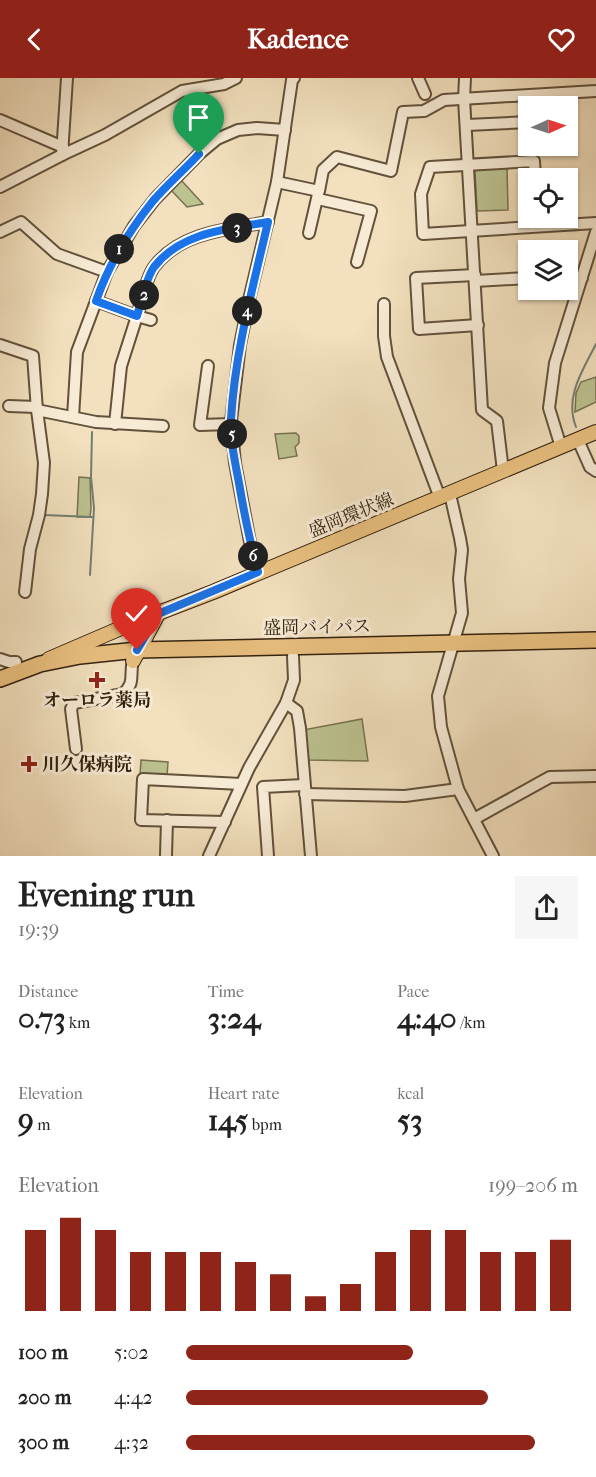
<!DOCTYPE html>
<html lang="en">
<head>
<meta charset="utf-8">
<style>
  :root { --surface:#fff; --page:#f6f6f6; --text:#222; --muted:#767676; --accent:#8f2418 }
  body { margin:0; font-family:"IM FELL French Canon","Noto Serif JP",serif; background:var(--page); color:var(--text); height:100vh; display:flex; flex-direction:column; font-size:22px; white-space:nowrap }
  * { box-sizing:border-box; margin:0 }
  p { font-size:20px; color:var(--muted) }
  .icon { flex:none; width:33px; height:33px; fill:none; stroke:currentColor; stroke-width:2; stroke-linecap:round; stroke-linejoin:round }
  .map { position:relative; height:778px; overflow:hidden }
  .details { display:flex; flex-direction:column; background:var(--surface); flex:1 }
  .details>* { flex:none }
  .needle { width:39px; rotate:87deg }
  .buttons { position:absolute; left:518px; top:18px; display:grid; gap:12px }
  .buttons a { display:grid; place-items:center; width:60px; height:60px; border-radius:0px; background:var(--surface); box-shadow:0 2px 4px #0004; font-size:30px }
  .pin { position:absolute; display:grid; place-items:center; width:51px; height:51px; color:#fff; margin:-62px -26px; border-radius:50% 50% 50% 0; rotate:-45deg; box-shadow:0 0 6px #0007 }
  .pin .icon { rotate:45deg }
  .km { position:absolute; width:30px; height:30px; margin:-15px; border-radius:50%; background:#222; color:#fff; font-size:16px; line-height:30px; text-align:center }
  .round { display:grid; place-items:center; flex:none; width:63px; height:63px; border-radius:0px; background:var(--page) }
  .head { display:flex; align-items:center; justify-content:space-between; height:102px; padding:0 18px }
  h1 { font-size:33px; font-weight:700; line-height:45px }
  .figures { display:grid; grid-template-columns:repeat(3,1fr); gap:9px; height:102px; padding:6px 18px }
  .figures div { display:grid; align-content:center }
  .figures b { font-size:30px; font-weight:700 }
  .figures small { font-size:16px; font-weight:400 }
  .figures p { font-size:16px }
  .chart { height:168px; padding:12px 18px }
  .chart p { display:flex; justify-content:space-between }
  .chart svg { width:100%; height:108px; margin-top:6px; stroke:var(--accent); stroke-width:6 }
  ul { padding:0 18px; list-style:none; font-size:20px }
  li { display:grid; grid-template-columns:96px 72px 1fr; align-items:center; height:45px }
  li i { height:15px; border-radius:8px; background:var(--accent) }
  header { display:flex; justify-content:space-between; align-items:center; height:78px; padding:0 18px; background:var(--accent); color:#fff; font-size:27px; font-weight:700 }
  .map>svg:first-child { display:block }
  .green { fill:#bcc290; stroke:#777250; stroke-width:1.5 }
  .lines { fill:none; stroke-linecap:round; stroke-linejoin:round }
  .stream { stroke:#717f72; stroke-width:2 }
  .minor-casing { stroke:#62513b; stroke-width:14 }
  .major-casing { stroke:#32210f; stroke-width:16 }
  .highway-casing { stroke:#32210f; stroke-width:18 }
  .minor { stroke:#f7ebd5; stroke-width:10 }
  .major { stroke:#e9c07f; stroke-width:14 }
  .highway { stroke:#e9c07f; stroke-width:15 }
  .route-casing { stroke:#fff; stroke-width:12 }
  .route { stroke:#1a73e8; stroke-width:8 }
  .poi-dot { fill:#8f2418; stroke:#f7ebd5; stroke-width:2 }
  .labels { text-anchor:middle; stroke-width:6; stroke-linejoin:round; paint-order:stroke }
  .street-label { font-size:18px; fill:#32210f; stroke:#f7ebd5 }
  .poi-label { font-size:18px; font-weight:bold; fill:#32210f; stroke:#f7ebd5 }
</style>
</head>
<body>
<header><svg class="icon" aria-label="back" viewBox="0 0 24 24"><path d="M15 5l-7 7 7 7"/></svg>Kadence<svg class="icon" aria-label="heart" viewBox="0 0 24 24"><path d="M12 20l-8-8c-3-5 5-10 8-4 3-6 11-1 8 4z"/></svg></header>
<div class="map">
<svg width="596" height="778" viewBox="0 0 596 778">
  <rect width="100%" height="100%" fill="#f2e0be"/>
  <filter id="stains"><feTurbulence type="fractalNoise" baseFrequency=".00333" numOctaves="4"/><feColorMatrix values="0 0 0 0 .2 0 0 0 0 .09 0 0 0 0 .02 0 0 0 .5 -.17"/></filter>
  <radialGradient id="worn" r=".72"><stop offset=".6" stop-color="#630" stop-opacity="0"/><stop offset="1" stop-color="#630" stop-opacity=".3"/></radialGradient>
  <!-- green -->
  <g class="green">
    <polygon points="507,90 508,132 477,133 475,93 478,91"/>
    <polygon points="181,102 203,126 187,129 171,112"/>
    <polygon points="596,299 596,324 575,334 576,315 581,304"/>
    <polygon points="296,355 299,358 299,365 295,369 297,378 279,381 275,356"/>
    <polygon points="79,399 90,400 91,430 90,439 77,439"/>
    <polygon points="362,641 368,683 307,682 303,652"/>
    <polygon points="141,682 168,684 167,698 140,697"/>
  </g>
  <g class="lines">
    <!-- stream -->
    <g class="stream">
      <path d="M576,349C564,319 583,292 596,266"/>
      <polyline points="44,437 92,439"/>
      <polyline points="90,497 94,430 91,399 92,354"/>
    </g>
    <!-- minor casing -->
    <g class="minor-casing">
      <g id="minor">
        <polyline points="418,0 425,16"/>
        <polyline points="465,0 464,21 482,332 497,343 503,393"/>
        <polyline points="0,42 63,69"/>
        <polyline points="467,47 528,44"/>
        <polyline points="62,77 105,57 182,13 224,6 236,0"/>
        <polyline points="535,100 534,83 430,89 421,116 423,156 596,145"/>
        <polyline points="277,104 319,113 323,92 337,79 391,93 403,34 424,33 444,22 596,13"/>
        <polyline points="0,109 62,77 67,0"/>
        <polyline points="318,121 371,133 357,184"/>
        <polyline points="0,154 21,144 57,176 107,194 134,148 155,121 199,76 217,61 238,52 257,50 285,52"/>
        <polyline points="309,155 318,116"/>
        <polyline points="475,197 416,200 419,251 478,247"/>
        <polyline points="567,199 582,200"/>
        <polyline points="475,203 528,200"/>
        <path d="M96,223L137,238C141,225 146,200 154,189C180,154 228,151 268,144"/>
        <polyline points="384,226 384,258 387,279 440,420"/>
        <polyline points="0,267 33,278 37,332"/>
        <polyline points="208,288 200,347 231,346"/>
        <polyline points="9,328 36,329"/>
        <polyline points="73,339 77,274 107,194"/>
        <polyline points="115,346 121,288 137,238 151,242"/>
        <polyline points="578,362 590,389 596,393"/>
        <polyline points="561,369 549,330 555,285 596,154"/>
        <polyline points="450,416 460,460 462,472 459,501 462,535 438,618 441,649 458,711 493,778"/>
        <polyline points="258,494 250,464 235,385 231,343 240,267 249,222 277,104 292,2 294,0"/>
        <polyline points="25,514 30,471 39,437 42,416 44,385 37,332 96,344 163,348"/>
        <polyline points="0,581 9,584 16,584"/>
        <polyline points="286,625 297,633 300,650 311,778"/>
        <path d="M76,671L71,631L74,625L123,616C136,604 129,597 133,583"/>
        <polyline points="305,716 405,718 458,711"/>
        <polyline points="474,741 550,699 596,698"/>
        <polyline points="225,744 141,742 143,701 241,706"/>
        <polyline points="166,778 167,742"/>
        <polyline points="209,778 249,690 286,625 294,602 293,578"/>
        <polyline points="268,778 263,709 304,707"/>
      </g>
    </g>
    <!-- major casing -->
    <g class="major-casing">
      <g id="major">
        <polyline points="49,581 135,544 213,514 596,354"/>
        <polyline points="133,583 158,536"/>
      </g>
    </g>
    <!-- highway casing -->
    <g class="highway-casing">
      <polyline id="highway" points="0,601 40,586 80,578 137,572 596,562"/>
    </g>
    <!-- minor -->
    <use href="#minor" class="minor"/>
    <!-- major -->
    <use href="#major" class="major"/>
    <!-- highway -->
    <use href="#highway" class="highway"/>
  </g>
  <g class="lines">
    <!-- route casing -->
    <g class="route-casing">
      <path id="route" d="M137,572L158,536L258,494C250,464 244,435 239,405C235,384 230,362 231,341C235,274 253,209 268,144C228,151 181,154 154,189C146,200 141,225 137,238L96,223C109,186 128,154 153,123C167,107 184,92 199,76"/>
    </g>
    <!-- route -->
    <use href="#route" class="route"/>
  </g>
  <!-- markers -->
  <g class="poi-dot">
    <path d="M94 593h6v6h6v6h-6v6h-6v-6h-6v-6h6z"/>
    <path d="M26 677h6v6h6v6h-6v6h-6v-6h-6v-6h6z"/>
  </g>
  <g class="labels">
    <!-- street labels -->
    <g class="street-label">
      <text transform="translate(351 437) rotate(-22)" y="6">盛岡環状線</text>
      <text transform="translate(317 549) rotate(-1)" y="6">盛岡バイパス</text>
    </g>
    <!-- poi labels -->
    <g class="poi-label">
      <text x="97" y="628">オーロラ薬局</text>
      <text x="42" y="692" text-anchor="start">川久保病院</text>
    </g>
  </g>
  <rect width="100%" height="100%" filter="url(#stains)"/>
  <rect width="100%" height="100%" fill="url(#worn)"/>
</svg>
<div class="buttons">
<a><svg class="needle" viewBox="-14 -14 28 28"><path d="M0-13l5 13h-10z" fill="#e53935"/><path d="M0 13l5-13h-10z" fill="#767676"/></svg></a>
<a><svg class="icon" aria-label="locate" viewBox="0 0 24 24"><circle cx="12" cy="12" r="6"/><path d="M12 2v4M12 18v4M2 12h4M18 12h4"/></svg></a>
<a><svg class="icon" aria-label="layers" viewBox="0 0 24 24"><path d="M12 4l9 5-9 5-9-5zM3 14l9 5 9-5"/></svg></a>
</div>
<div class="pin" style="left:199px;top:76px;background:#1e9e55"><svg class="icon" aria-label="arrive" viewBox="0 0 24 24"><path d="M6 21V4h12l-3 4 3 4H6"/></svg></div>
<div class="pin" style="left:137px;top:572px;background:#d93025"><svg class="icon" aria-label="check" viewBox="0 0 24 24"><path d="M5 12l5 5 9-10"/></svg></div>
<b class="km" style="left:119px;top:171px">1</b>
<b class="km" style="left:144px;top:217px">2</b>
<b class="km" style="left:237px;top:150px">3</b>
<b class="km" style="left:247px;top:233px">4</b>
<b class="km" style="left:232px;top:356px">5</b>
<b class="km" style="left:253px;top:478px">6</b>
</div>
<section class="details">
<div class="head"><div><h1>Evening run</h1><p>19:39</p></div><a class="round"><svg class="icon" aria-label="share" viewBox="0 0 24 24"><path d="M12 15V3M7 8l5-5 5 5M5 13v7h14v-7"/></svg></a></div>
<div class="figures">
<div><p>Distance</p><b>0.73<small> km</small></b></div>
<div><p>Time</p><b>3:24</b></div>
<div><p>Pace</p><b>4:40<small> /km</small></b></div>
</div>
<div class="figures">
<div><p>Elevation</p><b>9<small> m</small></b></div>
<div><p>Heart rate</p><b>145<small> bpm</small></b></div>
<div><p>kcal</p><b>53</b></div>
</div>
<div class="chart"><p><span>Elevation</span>199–206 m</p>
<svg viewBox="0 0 160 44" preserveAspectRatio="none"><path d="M5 44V11M15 44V6M25 44V11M35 44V20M45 44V20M55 44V20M65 44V24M75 44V29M85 44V38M95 44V33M105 44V20M115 44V11M125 44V11M135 44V20M145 44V20M155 44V15"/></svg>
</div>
<ul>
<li><b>100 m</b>5:02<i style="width:58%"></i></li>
<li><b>200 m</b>4:42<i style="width:77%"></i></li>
<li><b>300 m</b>4:32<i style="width:89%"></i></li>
</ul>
</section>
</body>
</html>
